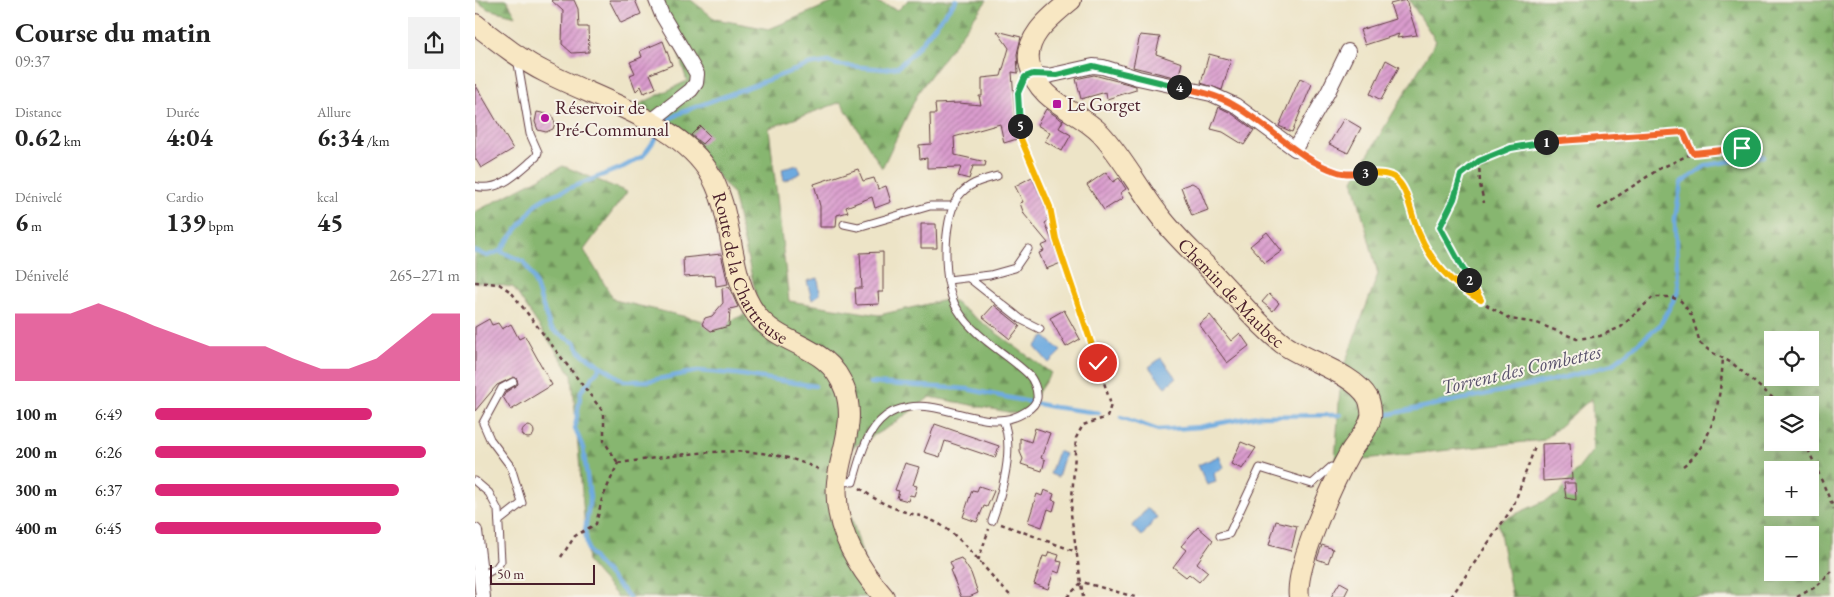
<!DOCTYPE html>
<html lang="fr">
<head>
<meta charset="utf-8">
<style>
  :root { --surface:#fff; --page:#f2f2f2; --text:#222; --muted:#767676; --accent:#db2777 }
  body { margin:0; font-family:"EB Garamond",serif; background:var(--page); color:var(--text); height:100vh; display:flex; flex-direction:column; font-size:19px; white-space:nowrap }
  * { box-sizing:border-box; margin:0 }
  p { font-size:16px; color:var(--muted) }
  .icon { flex:none; width:28px; height:28px; fill:none; stroke:currentColor; stroke-width:2; stroke-linecap:round; stroke-linejoin:round }
  .map { position:relative; flex:1; overflow:hidden }
  .panel { display:flex; flex-direction:column; background:var(--surface); width:475px }
  .panel>* { flex:none }
  .buttons { position:absolute; left:1289px; top:331px; display:grid; gap:10px }
  .buttons a { display:grid; place-items:center; width:55px; height:55px; border-radius:0px; background:var(--surface); box-shadow:0 5px 20px #0002; font-size:25px }
  .scale { position:absolute; left:15px; bottom:12px; width:105px; box-sizing:border-box; padding-left:5px; border:2px solid #4a1f2b; border-top:0; font-size:14px; line-height:18px; white-space:nowrap; color:#4a1f2b; -webkit-text-stroke:4px #f7f3e8; paint-order:stroke }
  .pin { position:absolute; display:grid; place-items:center; width:42px; height:42px; color:#fff; margin:-21px; border:2px solid #fff; border-radius:50%; box-shadow:0 1px 5px #0007 }
  .km { position:absolute; width:25px; height:25px; margin:-12px; border-radius:50%; background:#222; color:#fff; font-size:14px; line-height:25px; text-align:center }
  .round { display:grid; place-items:center; flex:none; width:52px; height:52px; border-radius:0px; background:var(--page) }
  .overview { display:flex; align-items:center; justify-content:space-between; height:85px; padding:0 15px }
  h1 { font-size:28px; font-weight:700; line-height:38px }
  .metrics { display:grid; grid-template-columns:repeat(3,1fr); gap:8px; height:85px; padding:5px 15px }
  .metrics div { display:grid; align-content:center }
  .metrics b { font-size:25px; font-weight:700 }
  .metrics small { font-size:14px; font-weight:400 }
  .metrics p { font-size:14px }
  .chart { height:140px; padding:10px 15px }
  .chart p { display:flex; justify-content:space-between }
  .chart svg { width:100%; height:90px; margin-top:5px; fill:var(--accent); opacity:.7 }
  ul { padding:0 15px; list-style:none; font-size:16px }
  li { display:grid; grid-template-columns:80px 60px 1fr; align-items:center; height:38px }
  li i { height:12px; border-radius:6px; background:var(--accent) }
  main { display:flex; flex:1; min-height:0 }
  .map>svg:first-child { display:block }
  .forest { fill:url(#forest-firs); stroke:#686a4d; fill-rule:evenodd }
  .water { fill:#6eaadf; stroke:#5c6485 }
  .lines { fill:none; stroke-linecap:round; stroke-linejoin:round }
  .stream { stroke:#6eaadf; stroke-width:4.5 }
  .building { fill:url(#building-hatch) }
  .lane-casing { stroke:#623d42; stroke-width:9 }
  .street-casing { stroke:#623d42; stroke-width:16 }
  .secondary-casing { stroke:#623d42; stroke-width:22 }
  .path { stroke:#623d42; stroke-width:2.5; stroke-dasharray:4 4; stroke-linecap:butt }
  .lane { stroke:#fff; stroke-width:7 }
  .street { stroke:#fff; stroke-width:14 }
  .secondary { stroke:#f8e7c3; stroke-width:20 }
  .split-1-casing { stroke:#fff; stroke-width:10 }
  .split-2-casing { stroke:#fff; stroke-width:10 }
  .split-3-casing { stroke:#fff; stroke-width:10 }
  .split-4-casing { stroke:#fff; stroke-width:10 }
  .split-5-casing { stroke:#fff; stroke-width:10 }
  .split-6-casing { stroke:#fff; stroke-width:10 }
  .split-1 { stroke:#f0652b; stroke-width:6 }
  .split-2 { stroke:#22a559; stroke-width:6 }
  .split-3 { stroke:#f5b400; stroke-width:6 }
  .split-4 { stroke:#f0652b; stroke-width:6 }
  .split-5 { stroke:#22a559; stroke-width:6 }
  .split-6 { stroke:#f5b400; stroke-width:6 }
  .poi-dot { fill:#b5179e; stroke:#f7f3e8; stroke-width:2 }
  .labels { text-anchor:middle; stroke-width:4; stroke-linejoin:round; paint-order:stroke }
  .poi-label { font-size:19px; fill:#4a1f2b; stroke:#f7f3e8; text-anchor:start }
  .street-label { font-size:19px; fill:#4a1f2b; stroke:#f7f3e8 }
  .water-label { font-size:20px; font-style:italic; fill:#57506a; stroke:#f7f3e8 }
</style>
</head>
<body>
<main>
<section class="panel">
<div class="overview"><div><h1>Course du matin</h1><p>09:37</p></div><a class="round"><svg class="icon" aria-label="share" viewBox="0 0 24 24"><path d="M12 15V3M7 8l5-5 5 5M5 13v7h14v-7"/></svg></a></div>
<div class="metrics">
<div><p>Distance</p><b>0.62<small> km</small></b></div>
<div><p>Durée</p><b>4:04</b></div>
<div><p>Allure</p><b>6:34<small> /km</small></b></div>
</div>
<div class="metrics">
<div><p>Dénivelé</p><b>6<small> m</small></b></div>
<div><p>Cardio</p><b>139<small> bpm</small></b></div>
<div><p>kcal</p><b>45</b></div>
</div>
<div class="chart"><p><span>Dénivelé</span>265–271 m</p>
<svg viewBox="0 0 160 44" preserveAspectRatio="none"><path d="M0 44V11L10 11L20 11L30 6L40 11L50 17L60 22L70 27L80 27L90 27L100 33L110 38L120 38L130 33L140 22L150 11L160 11V44z"/></svg>
</div>
<ul>
<li><b>100 m</b>6:49<i style="width:71%"></i></li>
<li><b>200 m</b>6:26<i style="width:89%"></i></li>
<li><b>300 m</b>6:37<i style="width:80%"></i></li>
<li><b>400 m</b>6:45<i style="width:74%"></i></li>
</ul>
</section>
<div class="map">
<svg width="1359" height="597" viewBox="0 0 1359 597">
  <defs>
    <pattern id="forest-firs" width="22" height="20" patternUnits="userSpaceOnUse" patternTransform="scale(1.25)"><rect width="22" height="20" fill="#87b66f"/><path d="M5 1l3.5 6h-7zM16 11l3.5 6h-7z" fill="#70935b"/></pattern>
    <pattern id="building-hatch" width="6" height="6" patternUnits="userSpaceOnUse" patternTransform="scale(1.25)"><rect width="6" height="6" fill="#da9cce"/><path d="M-1 1l2-2M0 6l6-6M5 7l2-2" fill="none" stroke="#b37fa7"/></pattern>
  </defs>
  <rect width="100%" height="100%" fill="#f7f3e8"/>
  <filter id="ink" filterUnits="userSpaceOnUse"><feTurbulence type="fractalNoise" baseFrequency=".02" numOctaves="2"/><feDisplacementMap in="SourceGraphic" scale="10" xChannelSelector="R" yChannelSelector="G"/><feConvolveMatrix kernelMatrix="1 2 1 2 8 2 1 2 1" color-interpolation-filters="sRGB"/></filter>
  <filter id="wash" filterUnits="userSpaceOnUse"><feTurbulence type="fractalNoise" baseFrequency=".0096" numOctaves="4" result="noise"/><feDisplacementMap in="SourceGraphic" scale="20" xChannelSelector="R" yChannelSelector="G"/><feGaussianBlur stdDeviation="1.12" result="paint"/><feColorMatrix in="noise" values="0 0 0 0 0 0 0 0 0 0 0 0 0 0 0 0 0 1.4 0 .05"/><feComposite in="paint" operator="in"/></filter>
  <g filter="url(#wash)">
    <rect width="100%" height="100%" fill="#ede4c7"/>
    <!-- forest -->
    <g class="forest">
      <polygon points="0,0 32,0 41,16 13,9"/>
      <polygon points="187,0 216,0 240,19 294,29 364,0 396,0 423,10 433,0 512,0 444,91 407,168 366,102 294,128 314,301 404,315 475,299 576,373 548,415 455,397 417,425 359,458 400,597 143,597 113,563 97,375 38,287 0,282 0,212 88,166 152,192 109,250 139,300 246,325 284,308 258,194 209,135 161,106 212,81"/>
      <path d="M934,0H1359V597H1037L1023,522L1083,495L1118,450L1117,398L1069,440L860,462L866,374L903,274L878,180L961,41ZM1298,340H1335V378H1298ZM1298,405H1335V442H1298ZM1298,470H1335V508H1298ZM1298,535H1335V572H1298Z"/>
    </g>
    <!-- water -->
    <g class="water">
      <polygon points="323,165 326,173 309,181 307,169"/>
      <polygon points="343,278 345,294 337,300 332,281"/>
      <polygon points="569,336 586,351 574,363 560,347"/>
      <polygon points="686,358 701,378 690,387 674,367"/>
      <polygon points="583,451 590,454 583,477 575,474"/>
      <polygon points="744,456 749,467 739,473 741,482 732,485 723,465"/>
      <polygon points="672,508 682,517 667,536 657,527"/>
    </g>
    <g class="lines">
      <!-- stream -->
      <g class="stream">
        <polyline points="190,125 194,119 207,112 333,65 353,62 363,65 409,69 423,67 438,53 481,0"/>
        <polyline points="0,251 12,256 25,251 49,262 58,277 75,327 82,333 100,343 106,353 126,366 114,382"/>
        <polyline points="25,251 62,203 72,197 148,167 168,156 184,134"/>
        <polyline points="126,366 149,381 173,381 223,371 261,374 340,386"/>
        <polyline points="113,383 106,391 100,428 108,448 115,497 110,531 113,550 121,561 154,597"/>
        <polyline points="396,383 492,389 578,407 624,413"/>
        <polyline points="905,416 1076,381 1138,364 1185,325 1203,292 1200,219 1206,183 1232,165 1288,156"/>
        <polyline points="646,417 683,430 724,427 783,416 865,415"/>
      </g>
    </g>
    <g id="blocks">
      <!-- building -->
      <g class="building">
        <polygon points="76,0 99,0 103,9 104,27 113,27 114,52 97,53 87,44 88,11"/>
        <polygon points="134,0 160,0 166,14 146,23"/>
        <polygon points="931,0 942,35 922,38 924,34 890,45 885,30 920,19 915,4"/>
        <polygon points="522,31 546,37 542,54 543,73 537,72 542,139 529,143 525,124 479,137 480,155 511,162 510,166 498,166 494,179 483,176 486,167 452,168 452,158 445,159 444,145 456,144 455,114 461,114 460,104 484,103 506,105 504,96 507,96 507,78 526,76 534,48"/>
        <polygon points="665,35 685,37 681,54 707,63 703,78 658,67"/>
        <polygon points="188,41 197,65 175,74 181,88 169,93 166,86 161,91 155,75 160,73 155,62 167,57 165,51"/>
        <polygon points="734,54 756,60 747,90 726,83"/>
        <polygon points="911,60 924,67 906,100 895,94"/>
        <polygon points="619,75 661,86 661,90 632,99 631,92 606,99 601,79"/>
        <polygon points="825,78 837,84 817,132 804,126"/>
        <polygon points="0,84 38,149 6,168 0,158"/>
        <polygon points="744,107 756,113 779,130 769,145 748,132 736,129"/>
        <polygon points="571,109 588,121 584,128 596,135 587,151 570,141 575,133 562,125"/>
        <polygon points="62,112 77,115 80,123 78,129 71,132 63,130 60,122"/>
        <polygon points="869,118 886,128 873,153 854,144"/>
        <polygon points="225,126 235,136 227,144 216,135"/>
        <polygon points="383,169 388,181 399,178 403,189 411,186 416,202 400,208 397,197 371,207 373,212 362,215 361,227 345,227 345,206 339,184"/>
        <polygon points="631,172 638,182 644,178 651,189 645,193 648,198 629,210 612,185"/>
        <polygon points="557,177 572,210 573,221 570,223 586,263 571,269 564,253 569,251 566,246 573,243 549,214 545,203 548,202 540,186"/>
        <polygon points="717,183 724,187 733,210 717,216 706,187"/>
        <polygon points="446,224 461,224 462,248 446,248"/>
        <polygon points="792,232 807,251 790,263 775,246"/>
        <polygon points="408,252 408,292 403,292 404,304 381,305 380,288 387,288 385,253"/>
        <polygon points="246,254 253,284 241,286 240,275 209,277 208,258"/>
        <polygon points="254,287 263,307 255,309 254,326 236,331 227,324 230,318 237,316 248,303 247,288"/>
        <polygon points="794,294 804,303 798,311 787,302"/>
        <polygon points="519,305 545,326 535,339 508,317"/>
        <polygon points="589,310 605,339 591,347 575,318"/>
        <polygon points="735,315 756,341 765,333 774,346 752,363 724,324"/>
        <polygon points="14,319 17,325 23,323 27,329 36,324 44,339 50,336 77,385 36,410 28,397 31,392 43,384 42,379 39,377 22,385 0,411 0,327"/>
        <polygon points="460,424 524,446 520,458 470,441 465,457 449,452"/>
        <circle cx="53" cy="432" r="6"/>
        <polygon points="560,428 575,433 566,458 570,460 567,471 546,464 548,459 545,452 545,438 556,442"/>
        <polygon points="766,442 781,448 767,469 756,464"/>
        <polygon points="1095,443 1097,479 1068,481 1067,444"/>
        <polygon points="430,463 444,467 438,485 442,486 439,496 435,495 433,501 422,498 424,491 420,490"/>
        <polygon points="1089,483 1100,483 1101,500 1091,498"/>
        <polygon points="504,486 519,491 512,507 509,506 502,522 488,517 497,490 502,491"/>
        <polygon points="569,490 579,494 577,500 581,501 578,511 573,509 567,527 553,522 562,494 567,496"/>
        <polygon points="801,521 822,526 816,551 794,545"/>
        <polygon points="723,527 738,540 722,563 733,572 724,582 714,574 711,577 698,567 711,550 706,546"/>
        <polygon points="847,545 858,549 853,563 842,559"/>
        <polygon points="574,552 584,555 582,561 587,562 584,573 579,571 573,589 559,584 568,556 572,557"/>
        <polygon points="486,558 496,573 503,593 494,597 486,597 475,570 478,569 475,562"/>
        <polygon points="865,582 874,587 869,597 856,597"/>
      </g>
    </g>
  </g>
  <g filter="url(#ink)">
    <use href="#blocks" fill-opacity="0" stroke="#623d42" stroke-width="1"/>
    <g class="lines">
      <!-- lane casing -->
      <g class="lane-casing">
        <g id="lane">
          <path d="M0,186C25,193 43,172 61,157L63,152L55,134L42,58"/>
          <polyline points="369,224 383,227 455,206 479,206"/>
          <polyline points="494,278 547,320 565,329"/>
          <polyline points="473,280 515,275 540,268 553,249"/>
          <polyline points="0,481 14,493 23,510 26,561 21,568 5,577"/>
          <path d="M363,481L378,482C385,458 390,432 411,416C423,407 441,405 455,407C485,411 522,431 550,412C555,409 561,404 562,398C563,390 558,379 553,374C530,352 500,338 483,310C467,287 467,220 483,197C493,183 508,180 522,176"/>
          <polyline points="24,521 47,503 36,467 15,439 8,423 27,388 38,382"/>
          <path d="M517,521C527,493 540,448 528,420"/>
          <polyline points="745,536 754,534 785,468 837,484 856,467 865,470"/>
        </g>
      </g>
      <!-- street casing -->
      <g class="street-casing">
        <g id="street">
          <polyline points="558,74 573,76 618,66 628,67 663,78 736,94 760,105 820,149 853,92 873,51"/>
          <polyline points="175,122 216,90 221,83 222,74 187,15 181,0"/>
          <polyline points="0,531 8,597"/>
        </g>
      </g>
      <!-- secondary casing -->
      <g class="secondary-casing">
        <g id="secondary">
          <path id="s1" d="M596,0C577,16 547,38 555,66C564,103 602,109 626,134C650,160 666,193 688,220C703,239 720,254 736,271C760,295 781,323 808,344C831,361 879,373 893,398C895,402 897,413 896,417C893,432 881,441 874,454C859,481 819,568 824,597"/>
          <path id="s2" d="M0,24C22,41 46,60 70,72C120,98 200,121 232,169C261,212 251,274 281,314C307,349 353,342 370,390C381,422 366,450 362,482C358,526 381,565 409,597"/>
        </g>
      </g>
      <!-- path -->
      <g class="path">
        <polyline points="545,86 543,93 546,139 575,207 581,239 610,321 636,405 632,417 608,425 601,438 596,514 608,597"/>
        <polyline points="830,156 865,173 912,175 923,179 928,188 946,241 966,270 985,289 1035,319 1062,323 1102,339 1125,336 1146,327 1178,297 1196,297 1206,301 1217,316 1225,343 1236,352 1257,363 1306,405"/>
        <polyline points="1004,161 1005,184 1009,203"/>
        <polyline points="1123,209 1184,169 1218,153"/>
        <polyline points="0,282 24,284 36,292 129,413 129,441 143,463"/>
        <polyline points="1006,299 965,227 979,199 986,175 1004,161 1036,148 1080,140 1170,136 1208,132 1218,153 1267,148 1284,142"/>
        <polyline points="1330,442 1359,509"/>
        <path d="M143,463C211,455 282,438 347,471"/>
        <path d="M1208,466C1240,443 1246,394 1248,357"/>
        <path d="M385,488C395,496 406,503 419,508C436,515 449,515 466,525C494,543 513,575 537,597"/>
        <polyline points="526,524 602,552"/>
        <polyline points="86,557 100,536 121,524 127,499 143,463"/>
        <polyline points="503,561 514,529"/>
        <polyline points="592,597 607,582 660,597"/>
        <polyline points="976,597 1038,507 1060,447"/>
        <polyline points="1322,597 1342,586 1359,569"/>
      </g>
      <!-- lane -->
      <use href="#lane" class="lane"/>
      <!-- street -->
      <use href="#street" class="street"/>
      <!-- secondary -->
      <use href="#secondary" class="secondary"/>
    </g>
  </g>
  <g class="lines" filter="url(#ink)">
    <!-- split-1 casing -->
    <g class="split-1-casing">
      <polyline id="split-1" points="1071,142 1208,132 1218,153 1267,148"/>
    </g>
    <!-- split-2 casing -->
    <g class="split-2-casing">
      <polyline id="split-2" points="994,280 965,227 979,199 986,175 1004,161 1036,148 1071,142"/>
    </g>
    <!-- split-3 casing -->
    <g class="split-3-casing">
      <path id="split-3" d="M890,173C901,174 916,172 923,181C932,190 935,208 939,220C951,257 973,283 1006,300L994,280"/>
    </g>
    <!-- split-4 casing -->
    <g class="split-4-casing">
      <path id="split-4" d="M704,87C723,91 742,95 759,105C795,125 823,160 863,172C871,175 882,173 890,173"/>
    </g>
    <!-- split-5 casing -->
    <g class="split-5-casing">
      <polyline id="split-5" points="545,126 543,93 550,77 558,74 582,75 618,66 704,87"/>
    </g>
    <!-- split-6 casing -->
    <g class="split-6-casing">
      <polyline id="split-6" points="545,126 546,139 575,207 581,239 623,363"/>
    </g>
    <!-- split-1 -->
    <use href="#split-1" class="split-1"/>
    <!-- split-2 -->
    <use href="#split-2" class="split-2"/>
    <!-- split-3 -->
    <use href="#split-3" class="split-3"/>
    <!-- split-4 -->
    <use href="#split-4" class="split-4"/>
    <!-- split-5 -->
    <use href="#split-5" class="split-5"/>
    <!-- split-6 -->
    <use href="#split-6" class="split-6"/>
  </g>
  <!-- markers -->
  <g class="poi-dot">
    <rect x="577" y="99" width="10" height="10" rx="2.5"/>
    <circle cx="70" cy="118" r="5"/>
  </g>
  <g class="labels">
    <!-- poi labels -->
    <g class="poi-label">
      <text x="592" y="111">Le Gorget</text>
      <text x="80" y="114">Réservoir de<tspan x="80" dy="22">Pré-Communal</tspan></text>
    </g>
    <!-- street labels -->
    <g class="street-label">
      <text dy="7" stroke="none"><textPath href="#s2" startOffset="386">Route de la Chartreuse</textPath></text>
      <text dy="7" stroke="none"><textPath href="#s1" startOffset="389">Chemin de Maubec</textPath></text>
    </g>
    <!-- water labels -->
    <g class="water-label">
      <text transform="translate(1046 369) rotate(-13)" y="7">Torrent des Combettes</text>
    </g>
  </g>
</svg>
<div class="buttons">
<a><svg class="icon" aria-label="locate" viewBox="0 0 24 24"><circle cx="12" cy="12" r="6"/><path d="M12 2v4M12 18v4M2 12h4M18 12h4"/></svg></a>
<a><svg class="icon" aria-label="layers" viewBox="0 0 24 24"><path d="M12 4l9 5-9 5-9-5zM3 14l9 5 9-5"/></svg></a>
<a>+</a>
<a>−</a>
</div>
<div class="scale">50 m</div>
<div class="pin" style="left:1267px;top:148px;background:#1e9e55"><svg class="icon" aria-label="arrive" viewBox="0 0 24 24"><path d="M6 21V4h12l-3 4 3 4H6"/></svg></div>
<div class="pin" style="left:623px;top:363px;background:#d93025"><svg class="icon" aria-label="check" viewBox="0 0 24 24"><path d="M5 12l5 5 9-10"/></svg></div>
<b class="km" style="left:1071px;top:142px">1</b>
<b class="km" style="left:994px;top:280px">2</b>
<b class="km" style="left:890px;top:173px">3</b>
<b class="km" style="left:704px;top:87px">4</b>
<b class="km" style="left:545px;top:126px">5</b>
</div>
</main>
</body>
</html>
